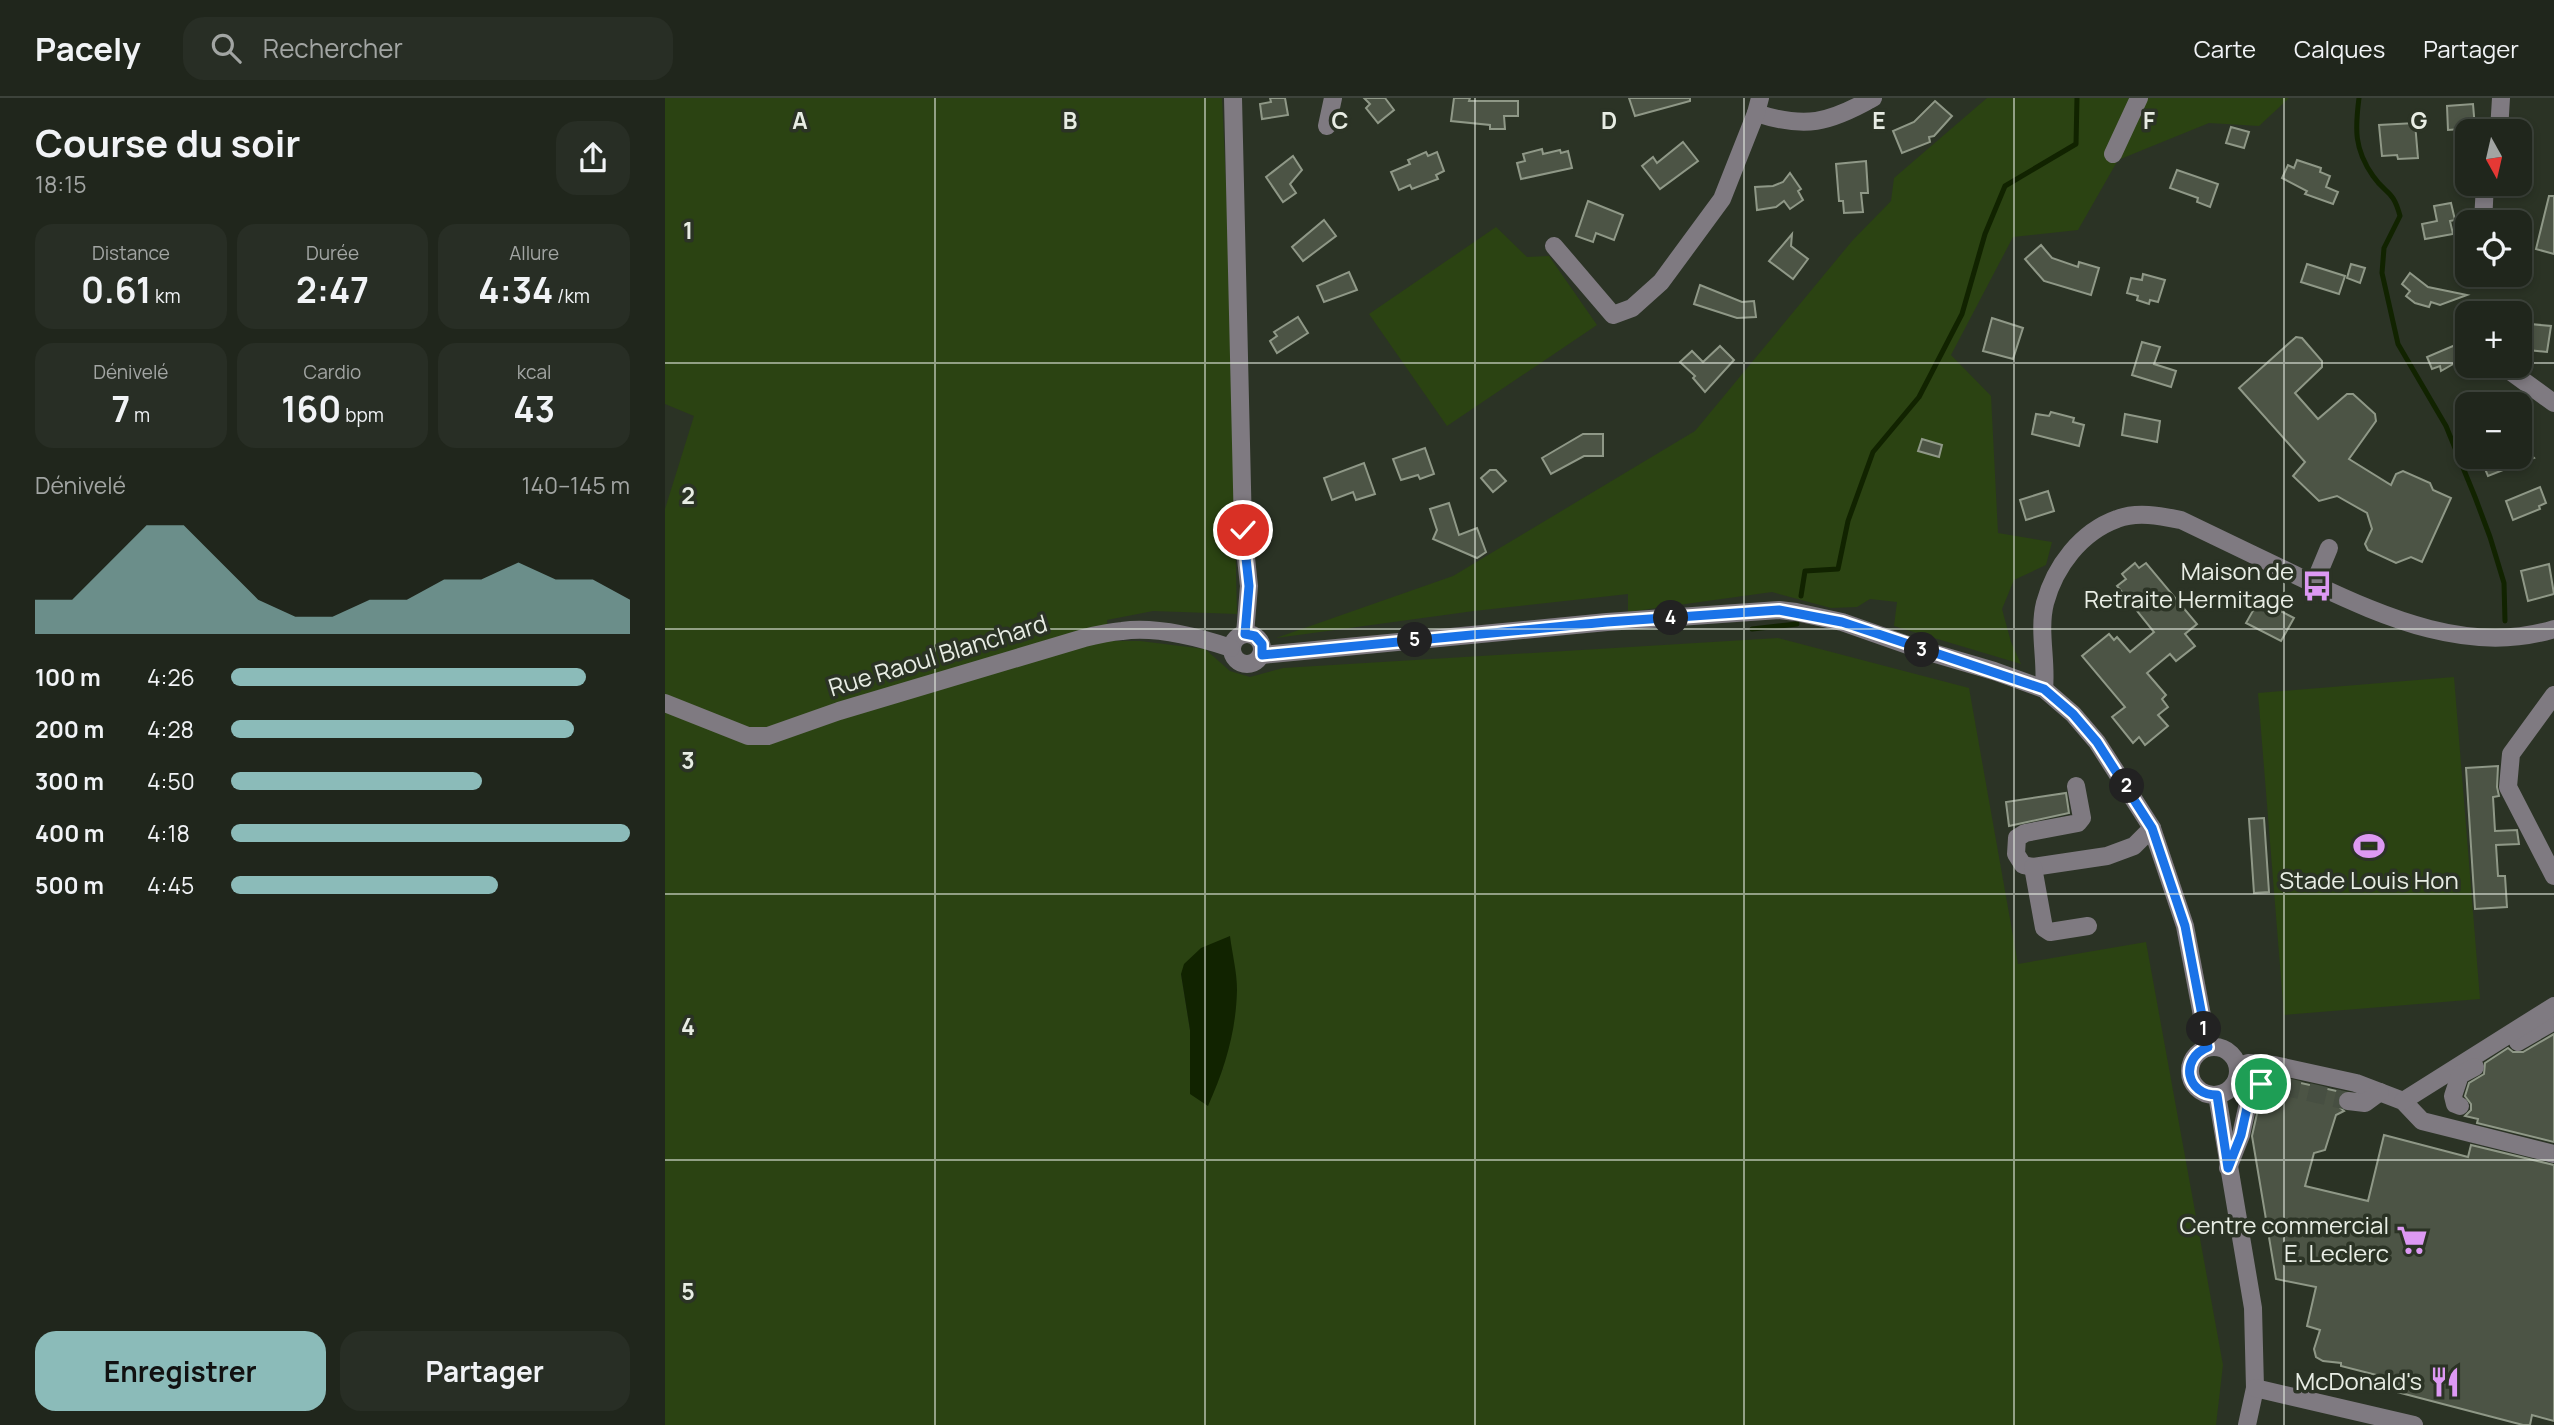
<!DOCTYPE html>
<html lang="fr">
<head>
<meta charset="utf-8">
<style>
  :root { --surface:#20261c; --page:#282e25; --text:#f1f3f6; --muted:#a2a5a3; --line:#3d433b; --accent:#8bbbb9 }
  body { margin:0; font-family:Manrope,sans-serif; background:var(--page); color:var(--text); height:100vh; display:flex; flex-direction:column; font-size:26px; white-space:nowrap }
  * { box-sizing:border-box; margin:0 }
  p { font-size:23px; color:var(--muted) }
  .icon { flex:none; width:38px; height:38px; fill:none; stroke:currentColor; stroke-width:2; stroke-linecap:round; stroke-linejoin:round }
  .map { position:relative; flex:1; overflow:hidden }
  .details { display:flex; flex-direction:column; background:var(--surface); width:665px }
  .details>* { flex:none }
  .needle { width:46px; rotate:172deg }
  .tools { position:absolute; left:1790px; top:21px; display:grid; gap:14px }
  .tools a { display:grid; place-items:center; width:77px; height:77px; border-radius:14px; background:var(--surface); box-shadow:0 4px 10px #0003,0 0 0 2px var(--line); font-size:35px }
  .pin { position:absolute; display:grid; place-items:center; width:60px; height:60px; color:#fff; margin:-30px; border:4px solid #fff; border-radius:50%; box-shadow:0 2px 7px #0007 }
  .km { position:absolute; width:35px; height:35px; margin:-18px; border-radius:50%; background:#222; color:#fff; font-size:19px; line-height:35px; text-align:center }
  .round { display:grid; place-items:center; flex:none; width:74px; height:74px; border-radius:21px; background:var(--page) }
  .head { display:flex; align-items:center; justify-content:space-between; height:119px; padding:0 35px }
  h1 { font-size:38px; font-weight:700; line-height:52px }
  .metrics { display:grid; grid-template-columns:repeat(3,1fr); gap:10px; height:119px; padding:7px 35px }
  .metrics div { display:grid; align-content:center; border-radius:18px; background:var(--page); text-align:center }
  .metrics b { font-size:35px; font-weight:700 }
  .metrics small { font-size:19px; font-weight:400 }
  .metrics p { font-size:19px }
  .chart { height:196px; padding:14px 35px }
  .chart p { display:flex; justify-content:space-between }
  .chart svg { width:100%; height:126px; margin-top:7px; fill:var(--accent); opacity:.7 }
  .cta { display:flex; gap:14px; margin-top:auto; padding:14px 35px }
  .cta a { flex:1; height:80px; border-radius:21px; background:var(--accent); color:#111; font-size:28px; font-weight:700; line-height:80px; text-align:center }
  .cta a+a { background:var(--page); color:var(--text) }
  ul { padding:0 35px; list-style:none; font-size:23px }
  li { display:grid; grid-template-columns:112px 84px 1fr; align-items:center; height:52px }
  li i { height:18px; border-radius:9px; background:var(--accent) }
  header { display:flex; align-items:center; gap:42px; box-sizing:border-box; height:98px; padding:0 35px; background:var(--surface); border-bottom:2px solid var(--line) }
  header strong { font-size:33px }
  nav { display:flex; gap:38px; margin-inline-start:auto; font-size:24px }
  .search { width:490px; height:63px; background:var(--page); display:flex; align-items:center; gap:18px; box-sizing:border-box; padding:0 24px; border-radius:21px; color:var(--muted); font-size:26px }
  main { display:flex; flex:1; min-height:0 }
  .map>svg:first-child { display:block }
  .green { fill:#2b4312; fill-rule:evenodd }
  .water { fill:#112300 }
  .lines { fill:none; stroke-linecap:round; stroke-linejoin:round }
  .stream { stroke:#112300; stroke-width:5 }
  .building { fill:#4c5445; stroke:#8f9887; stroke-width:2 }
  .minor-tunnel { stroke:#474f42; stroke-width:18; stroke-dasharray:18 9; stroke-linecap:butt }
  .minor { stroke:#7f7a81; stroke-width:18 }
  .route-casing { stroke:#fff; stroke-width:14 }
  .route { stroke:#1a73e8; stroke-width:9 }
  .grid { fill:none; stroke:#e8ede4; stroke-width:2; stroke-opacity:0.55 }
  .labels { text-anchor:middle; stroke-width:7; stroke-linejoin:round; paint-order:stroke }
  .poi-label { font-size:24px; fill:#e8ede4; stroke:#2b3325; text-anchor:end }
  .street-label { font-size:24px; fill:#e8ede4; stroke:#2b3325 }
  .grid-label { font-size:23px; text-anchor:middle; font-weight:bold; fill:#e8ede4; stroke:#2b3325; stroke-width:7; stroke-linejoin:round; paint-order:stroke }
</style>
</head>
<body>
<header>
<strong>Pacely</strong>
<div class="search"><svg class="icon" aria-label="search" viewBox="0 0 24 24"><circle cx="10" cy="10" r="6"/><path d="M15 15l6 6"/></svg>Rechercher</div>
<nav><a>Carte</a><a>Calques</a><a>Partager</a></nav>
</header>
<main>
<section class="details">
<div class="head"><div><h1>Course du soir</h1><p>18:15</p></div><a class="round"><svg class="icon" aria-label="share" viewBox="0 0 24 24"><path d="M12 15V3M7 8l5-5 5 5M5 13v7h14v-7"/></svg></a></div>
<div class="metrics">
<div><p>Distance</p><b>0.61<small> km</small></b></div>
<div><p>Durée</p><b>2:47</b></div>
<div><p>Allure</p><b>4:34<small> /km</small></b></div>
</div>
<div class="metrics">
<div><p>Dénivelé</p><b>7<small> m</small></b></div>
<div><p>Cardio</p><b>160<small> bpm</small></b></div>
<div><p>kcal</p><b>43</b></div>
</div>
<div class="chart"><p><span>Dénivelé</span>140–145 m</p>
<svg viewBox="0 0 160 44" preserveAspectRatio="none"><path d="M0 44V32L10 32L20 19L30 6L40 6L50 19L60 32L70 38L80 38L90 32L100 32L110 25L120 25L130 19L140 25L150 25L160 32V44z"/></svg>
</div>
<ul>
<li><b>100 m</b>4:26<i style="width:89%"></i></li>
<li><b>200 m</b>4:28<i style="width:86%"></i></li>
<li><b>300 m</b>4:50<i style="width:63%"></i></li>
<li><b>400 m</b>4:18<i style="width:100%"></i></li>
<li><b>500 m</b>4:45<i style="width:67%"></i></li>
</ul>
<div class="cta"><a>Enregistrer</a><a>Partager</a></div>
</section>
<div class="map">
<svg width="1889" height="1327" viewBox="0 0 1889 1327">
  <rect width="100%" height="100%" fill="#2b3325"/>
  <!-- green -->
  <g class="green">
    <path d="M0,0H557L564,151L572,516L488,513L442,522L444,543H475L540,551L565,573L585,579L618,570L1113,540L1304,590L1353,866L1481,844L1558,1267L1551,1327H0V411L29,318L0,306ZM516,876L559,973L525,932Z"/>
    <polygon points="1322,0 1624,0 1594,28 1544,25 1453,62 1413,132 1348,139 1286,257 1326,298 1333,435 1387,444 1381,467 1349,482 1337,511 1346,544 1356,566 1229,528 1232,504 1205,501 1192,509 1166,510 1107,494 963,514 963,496 809,513 611,540 788,478 1030,333 1187,143 1226,103 1229,80"/>
    <polygon points="831,129 862,159 884,158 932,227 782,328 704,216"/>
    <polygon points="1789,579 1815,901 1619,917 1593,595"/>
  </g>
  <!-- water -->
  <path class="water" d="M565,838C567,855 572,874 572,892C571,934 560,970 543,1008L525,996V932L516,876L519,866L536,850Z"/>
  <g class="lines">
    <!-- stream -->
    <g class="stream">
      <path d="M1694,0C1690,31 1689,51 1708,78C1721,97 1728,91 1735,118L1719,150L1717,175L1733,246L1781,328L1810,399L1825,439L1839,485L1840,523"/>
      <polyline points="1136,498 1140,473 1173,471 1183,423 1208,354 1254,299 1297,216 1320,136 1340,88 1411,46 1412,0"/>
      <polyline points="1087,531 1132,526"/>
    </g>
  </g>
  <!-- building -->
  <g class="building">
    <polygon points="605,0 620,0 623,17 597,21 595,6 606,4"/>
    <polygon points="699,0 720,0 729,12 713,25 701,10 705,6"/>
    <polygon points="789,0 805,0 804,3 853,3 853,18 839,18 840,31 825,31 825,27 786,23"/>
    <polygon points="964,0 1025,0 1025,3 970,18"/>
    <polygon points="1270,3 1287,18 1269,38 1264,39 1265,44 1237,55 1228,33 1249,24"/>
    <polygon points="1808,6 1810,30 1783,32 1782,8"/>
    <polygon points="1750,25 1753,60 1733,61 1732,57 1717,58 1714,27"/>
    <polygon points="1566,29 1584,34 1579,50 1561,45"/>
    <polygon points="1018,44 1033,63 995,91 977,68 988,59 992,65"/>
    <polygon points="877,51 878,56 895,52 896,55 903,53 907,70 856,81 852,65 860,63 858,56"/>
    <polygon points="761,54 763,58 772,54 779,73 771,77 773,81 747,91 745,87 734,92 726,74 745,66 743,62"/>
    <polygon points="628,58 637,72 625,86 631,95 618,104 601,79"/>
    <polygon points="1632,62 1656,70 1655,74 1665,78 1661,89 1673,94 1668,106 1640,96 1642,93 1617,80 1623,67 1629,70"/>
    <polygon points="1201,63 1203,95 1196,95 1198,114 1179,115 1178,103 1174,103 1171,66"/>
    <polygon points="1512,72 1553,86 1545,109 1532,104 1533,100 1505,90"/>
    <polygon points="1125,75 1136,91 1133,93 1138,102 1125,111 1119,103 1111,109 1092,112 1090,89 1108,88 1118,84"/>
    <polygon points="1884,98 1889,98 1889,156 1871,151"/>
    <polygon points="923,103 958,117 949,142 931,135 928,144 911,138"/>
    <polygon points="1786,105 1790,122 1785,123 1788,136 1760,141 1757,126 1772,123 1769,108"/>
    <polygon points="659,122 671,138 638,163 627,149"/>
    <polygon points="1127,136 1126,148 1143,161 1128,181 1104,163"/>
    <polygon points="1376,147 1387,160 1413,169 1414,164 1434,170 1426,197 1379,183 1360,161"/>
    <polygon points="1642,166 1680,178 1674,196 1636,184"/>
    <polygon points="1686,166 1700,170 1695,185 1682,180"/>
    <polygon points="684,174 692,192 659,204 652,188"/>
    <polygon points="1745,175 1763,189 1802,197 1775,207 1766,204 1764,209 1750,205 1741,198 1745,193 1737,186"/>
    <polygon points="1478,176 1500,182 1493,204 1485,202 1484,206 1472,202 1473,198 1462,195 1466,180 1477,182"/>
    <polygon points="1035,187 1077,204 1089,203 1091,219 1072,220 1029,206"/>
    <polygon points="633,219 643,235 612,255 605,243 612,238 609,234"/>
    <polygon points="1327,220 1358,230 1348,261 1318,253"/>
    <polygon points="1855,225 1886,228 1882,254 1863,252 1864,247 1856,246"/>
    <polygon points="1631,239 1637,240 1657,263 1657,269 1630,295 1653,321 1682,296 1688,296 1710,316 1711,323 1684,361 1726,387 1731,376 1738,373 1765,385 1768,392 1786,400 1757,464 1746,459 1731,465 1703,452 1700,446 1707,431 1702,415 1672,398 1654,403 1628,378 1640,364 1574,290"/>
    <polygon points="1802,242 1802,258 1776,273 1775,268 1767,271 1762,259"/>
    <polygon points="1477,244 1495,249 1489,266 1511,273 1506,289 1467,277"/>
    <polygon points="1055,248 1069,262 1040,294 1028,280 1030,278 1015,264 1027,253 1038,264"/>
    <polygon points="1386,314 1409,320 1408,324 1419,327 1414,348 1367,336 1371,316 1384,318"/>
    <polygon points="1460,316 1495,323 1492,344 1457,337"/>
    <polygon points="918,336 938,336 938,358 919,358 886,376 877,360"/>
    <polygon points="1257,341 1277,347 1274,359 1253,353"/>
    <polygon points="760,350 769,376 755,381 753,377 736,382 728,361"/>
    <polygon points="1815,359 1868,359 1869,360 1823,378"/>
    <polygon points="699,365 710,396 691,402 688,394 667,402 659,380"/>
    <polygon points="825,372 831,372 841,383 828,394 816,380"/>
    <polygon points="1875,389 1881,405 1874,408 1875,411 1848,422 1841,403"/>
    <polygon points="1383,393 1389,413 1361,422 1355,402"/>
    <polygon points="784,405 794,437 812,430 821,454 812,460 768,441 772,432 765,411"/>
    <polygon points="1470,465 1474,470 1481,465 1532,526 1520,536 1530,548 1511,563 1505,556 1482,575 1501,597 1497,601 1503,609 1493,617 1503,628 1480,647 1474,639 1468,645 1447,619 1460,609 1417,558 1444,536 1449,542 1452,539 1465,554 1489,534 1452,488 1461,481 1457,476"/>
    <polygon points="1884,466 1889,496 1863,503 1856,473"/>
    <polygon points="1594,502 1629,520 1616,543 1581,525"/>
    <polygon points="1833,668 1832,689 1834,698 1828,699 1830,733 1852,732 1854,746 1831,747 1833,778 1840,778 1842,809 1810,811 1801,670"/>
    <polygon points="1401,695 1404,715 1344,728 1341,704"/>
    <polygon points="1599,720 1604,794 1589,795 1584,721"/>
    <polygon points="1889,936 1889,1044 1812,1025 1813,1021 1800,1018 1806,1012 1806,1006 1800,998 1804,985 1819,976 1820,965 1843,950 1848,954 1858,954"/>
    <polygon points="1627,983 1676,994 1672,1002 1673,1008 1679,1013 1671,1017 1660,1052 1649,1055 1640,1088 1703,1103 1719,1037 1803,1059 1806,1047 1889,1067 1889,1323 1867,1317 1865,1327 1858,1327 1732,1294 1735,1283 1676,1268 1676,1265 1658,1263 1651,1259 1649,1251 1655,1232 1642,1228 1651,1189 1611,1181 1587,1038 1595,1002 1599,999 1622,998 1628,990"/>
  </g>
  <g class="lines">
    <!-- minor-tunnel -->
    <polyline class="minor-tunnel" points="1617,988 1683,1003"/>
    <!-- minor -->
    <g class="minor">
      <polyline points="568,0 578,432 584,488 580,536"/>
      <path d="M1091,15C1140,31 1164,25 1208,0"/>
      <polyline points="662,28 668,0"/>
      <polyline points="1834,33 1836,0"/>
      <polyline points="1448,56 1474,0"/>
      <polyline points="1818,124 1820,86"/>
      <polyline points="889,148 948,217 967,210 996,184 1057,101 1091,15 1095,0"/>
      <polyline points="1838,268 1889,305"/>
      <polyline points="1649,486 1664,450"/>
      <circle cx="582" cy="551" r="15"/>
      <polyline points="597,557 942,524 1114,512 1131,514 1177,524 1254,551 1329,573 1379,591 1408,616 1432,644 1487,730 1520,828 1543,949"/>
      <path d="M1379,591C1382,563 1373,533 1380,505C1390,468 1416,434 1452,421C1472,413 1496,418 1516,422C1560,443 1603,464 1647,485C1721,520 1806,557 1889,531"/>
      <polyline points="1889,597 1846,656 1843,689 1889,778"/>
      <path d="M0,605L83,638H103L174,613L419,540C431,537 444,534 457,533C492,528 533,539 566,550"/>
      <polyline points="1411,688 1417,720 1413,725 1360,735 1352,740 1351,756 1358,767 1368,769 1442,758 1469,748 1487,730"/>
      <polyline points="1368,769 1379,830 1385,834 1423,828"/>
      <polyline points="1853,944 1889,923"/>
      <circle cx="1549" cy="973" r="24"/>
      <polyline points="1573,968 1583,965 1609,967 1691,985 1738,1003 1757,1023 1889,1056"/>
      <polyline points="1552,997 1588,1210 1590,1290 1582,1327"/>
      <polyline points="1683,1003 1700,1005 1715,994"/>
      <polyline points="1738,1003 1889,908"/>
      <polyline points="1795,1008 1790,1006 1788,998 1795,977 1810,969"/>
      <polyline points="1563,1070 1576,1037 1585,996 1596,986 1617,988"/>
      <polyline points="1590,1290 1749,1327"/>
    </g>
  </g>
  <g class="lines">
    <!-- route casing -->
    <g class="route-casing">
      <path id="route" d="M578,432L584,488L580,536L590,538L597,546V557L942,524L1114,512L1177,524L1379,591L1408,616L1432,644L1487,730L1520,828L1543,949C1514,961 1521,997 1552,997L1563,1070L1576,1037L1585,996L1596,986"/>
    </g>
    <!-- route -->
    <use href="#route" class="route"/>
  </g>
  <!-- grid -->
  <path class="grid" d="M270,0V1327M540,0V1327M810,0V1327M1079,0V1327M1349,0V1327M1619,0V1327M0,265H1802M1855,265H1889M0,531H1889M0,796H1889M0,1062H1889"/>
  <!-- icons -->
  <defs>
    <g id="bus-bare" transform="scale(2.415)"><path d="M-5-6H5V4H4V6H2V4H-2V6H-4V4H-5ZM-3.5-4V0h7V-4ZM-3.5 1.2v1.5H-2V1.2ZM2 1.2v1.5H3.5V1.2Z" fill="#dd99f3" stroke="#2b3325" stroke-width="2.5" paint-order="stroke"/></g>
    <g id="stadium-bare" transform="scale(2.415)"><path d="M0-5a6.5 5 0 1 0 0 10a6.5 5 0 1 0 0-10ZM-3.5-1.8h7v3.6h-7Z" fill="#dd99f3" stroke="#2b3325" stroke-width="2.5" paint-order="stroke"/></g>
    <g id="supermarket-bare" transform="scale(2.415)"><path d="M-6-5.5h2.5l.6 2H6L4.5 2H-2.5L-4.4-4H-6ZM-1.5 3.2a1.3 1.3 0 1 0 .1 0ZM3 3.2a1.3 1.3 0 1 0 .1 0Z" fill="#dd99f3" stroke="#2b3325" stroke-width="2.5" paint-order="stroke"/></g>
    <g id="restaurant-bare" transform="scale(2.415)"><path d="M-5-6h1v4h1v-4h1v4h1v-4h1v5L-1.5 .5V6h-2V.5L-5-1ZM5-6V6H3V1.5H1.5Q1.5-4 5-6Z" fill="#dd99f3" stroke="#2b3325" stroke-width="2.5" paint-order="stroke"/></g>
  </defs>
  <g fill-rule="evenodd">
    <use href="#bus-bare" x="1652" y="488"/>
    <use href="#stadium-bare" x="1704" y="748"/>
    <use href="#supermarket-bare" x="1747" y="1142"/>
    <use href="#restaurant-bare" x="1780" y="1284"/>
  </g>
  <g class="labels">
    <!-- poi labels -->
    <g class="poi-label">
      <text x="1629" y="482">Maison de<tspan x="1629" dy="28">Retraite Hermitage</tspan></text>
      <text x="1704" y="791" text-anchor="middle">Stade Louis Hon</text>
      <text x="1724" y="1136">Centre commercial<tspan x="1724" dy="28">E. Leclerc</tspan></text>
      <text x="1757" y="1292">McDonald's</text>
    </g>
    <!-- street labels -->
    <g class="street-label">
      <text transform="translate(273 558) rotate(-17)" y="8">Rue Raoul Blanchard</text>
    </g>
  </g>
  <g class="grid-label">
    <text x="135" y="31">A</text>
    <text x="405" y="31">B</text>
    <text x="675" y="31">C</text>
    <text x="944" y="31">D</text>
    <text x="1214" y="31">E</text>
    <text x="1484" y="31">F</text>
    <text x="1754" y="31">G</text>
    <text x="23" y="141">1</text>
    <text x="23" y="406">2</text>
    <text x="23" y="671">3</text>
    <text x="23" y="937">4</text>
    <text x="23" y="1202">5</text>
  </g>
</svg>
<div class="tools">
<a><svg class="needle" viewBox="-14 -14 28 28"><path d="M0-13l5 13h-10z" fill="#e53935"/><path d="M0 13l5-13h-10z" fill="#a2a5a3"/></svg></a>
<a><svg class="icon" aria-label="locate" viewBox="0 0 24 24"><circle cx="12" cy="12" r="6"/><path d="M12 2v4M12 18v4M2 12h4M18 12h4"/></svg></a>
<a>+</a>
<a>−</a>
</div>
<div class="pin" style="left:1596px;top:986px;background:#1e9e55"><svg class="icon" aria-label="arrive" viewBox="0 0 24 24"><path d="M6 21V4h12l-3 4 3 4H6"/></svg></div>
<div class="pin" style="left:578px;top:432px;background:#d93025"><svg class="icon" aria-label="check" viewBox="0 0 24 24"><path d="M5 12l5 5 9-10"/></svg></div>
<b class="km" style="left:1539px;top:931px">1</b>
<b class="km" style="left:1462px;top:688px">2</b>
<b class="km" style="left:1257px;top:552px">3</b>
<b class="km" style="left:1006px;top:520px">4</b>
<b class="km" style="left:750px;top:542px">5</b>
</div>
</main>
</body>
</html>
